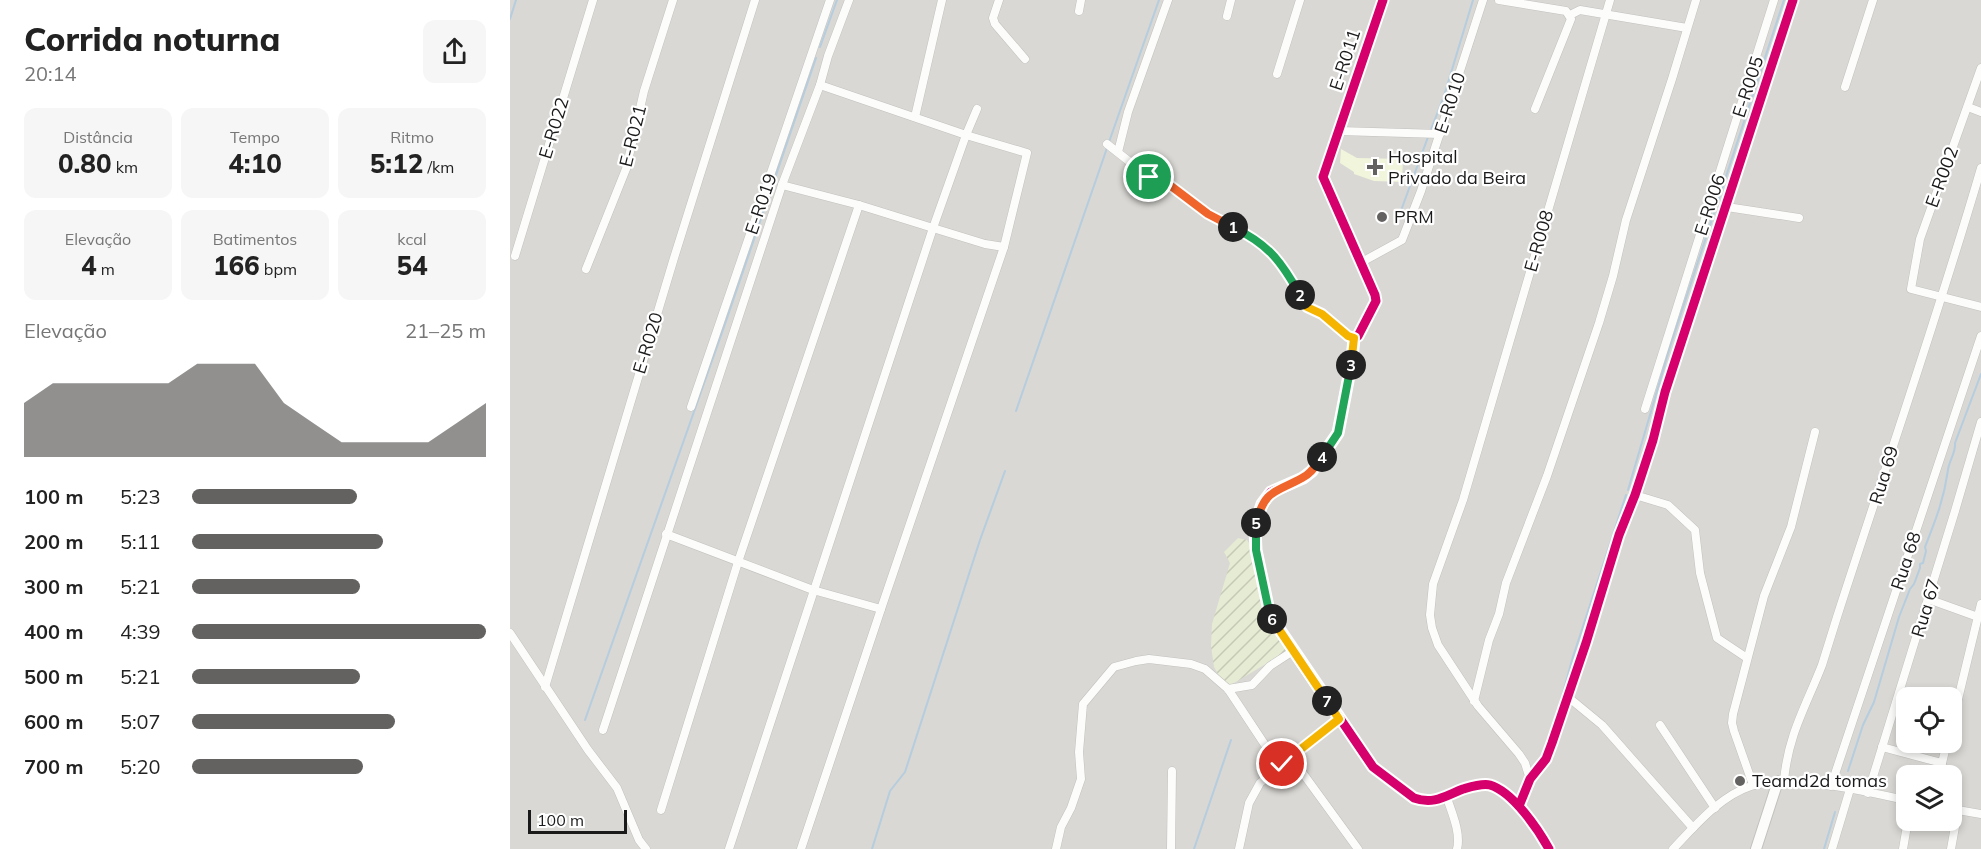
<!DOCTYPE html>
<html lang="pt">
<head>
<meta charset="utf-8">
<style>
  :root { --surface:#fff; --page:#f6f6f6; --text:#222; --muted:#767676; --accent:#636260 }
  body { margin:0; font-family:Mulish,sans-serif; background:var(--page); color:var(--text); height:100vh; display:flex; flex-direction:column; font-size:22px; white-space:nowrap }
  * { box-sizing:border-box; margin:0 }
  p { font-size:20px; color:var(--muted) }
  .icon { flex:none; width:33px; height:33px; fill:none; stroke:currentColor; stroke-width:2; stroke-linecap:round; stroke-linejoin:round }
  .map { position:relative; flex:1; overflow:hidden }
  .details { display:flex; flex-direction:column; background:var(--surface); width:510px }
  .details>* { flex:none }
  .fabs { position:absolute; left:1386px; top:687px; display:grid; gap:12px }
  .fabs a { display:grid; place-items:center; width:66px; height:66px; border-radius:12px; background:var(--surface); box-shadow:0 3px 9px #0003; font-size:30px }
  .scale { position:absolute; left:18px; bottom:15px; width:99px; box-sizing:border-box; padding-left:6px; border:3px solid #1a1a1a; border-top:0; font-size:16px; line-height:21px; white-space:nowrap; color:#1a1a1a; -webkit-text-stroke:4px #fff; paint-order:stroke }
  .pin { position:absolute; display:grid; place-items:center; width:51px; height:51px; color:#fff; margin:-26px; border:3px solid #fff; border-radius:50%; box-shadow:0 2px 6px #0007 }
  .km { position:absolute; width:30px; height:30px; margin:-15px; border-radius:50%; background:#222; color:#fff; font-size:16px; line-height:30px; text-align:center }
  .round { display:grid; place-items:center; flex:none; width:63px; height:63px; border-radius:12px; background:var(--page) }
  .headline { display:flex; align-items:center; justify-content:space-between; height:102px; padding:0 24px }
  h1 { font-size:33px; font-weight:800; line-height:45px }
  .stats { display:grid; grid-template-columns:repeat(3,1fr); gap:9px; height:102px; padding:6px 24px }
  .stats div { display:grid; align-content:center; border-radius:12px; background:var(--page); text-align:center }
  .stats b { font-size:26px; font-weight:800 }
  .stats small { font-size:16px; font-weight:400 }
  .stats p { font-size:16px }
  .chart { height:168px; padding:12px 24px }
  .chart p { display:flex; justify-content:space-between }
  .chart svg { width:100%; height:108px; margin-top:6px; fill:var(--accent); opacity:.7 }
  ul { padding:0 24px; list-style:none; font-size:20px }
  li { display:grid; grid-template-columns:96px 72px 1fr; align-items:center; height:45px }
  li i { height:15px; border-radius:8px; background:var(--accent) }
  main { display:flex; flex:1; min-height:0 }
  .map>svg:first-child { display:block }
  .residential { fill:#d9d8d4; fill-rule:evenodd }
  .education { fill:#f1f5db }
  .farmland { fill:url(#farmland-furrows) }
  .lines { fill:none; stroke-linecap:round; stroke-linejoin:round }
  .stream { stroke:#b5cdde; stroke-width:2 }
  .minor-casing { stroke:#c2c1be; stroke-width:9 }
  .tertiary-casing { stroke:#c2c1be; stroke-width:12 }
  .minor { stroke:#fcfcfb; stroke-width:8 }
  .tertiary { stroke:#fcfcfb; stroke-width:10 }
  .cycleway-casing { stroke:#fff; stroke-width:13 }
  .cycleway { stroke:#d6006c; stroke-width:9 }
  .split-1-casing { stroke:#fff; stroke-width:12 }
  .split-2-casing { stroke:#fff; stroke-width:12 }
  .split-3-casing { stroke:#fff; stroke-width:12 }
  .split-4-casing { stroke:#fff; stroke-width:12 }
  .split-5-casing { stroke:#fff; stroke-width:12 }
  .split-6-casing { stroke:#fff; stroke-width:12 }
  .split-7-casing { stroke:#fff; stroke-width:12 }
  .split-8-casing { stroke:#fff; stroke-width:12 }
  .split-1 { stroke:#f0652b; stroke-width:8 }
  .split-2 { stroke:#22a559; stroke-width:8 }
  .split-3 { stroke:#f5b400; stroke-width:8 }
  .split-4 { stroke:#22a559; stroke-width:8 }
  .split-5 { stroke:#f0652b; stroke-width:8 }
  .split-6 { stroke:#22a559; stroke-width:8 }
  .split-7 { stroke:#f5b400; stroke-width:8 }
  .split-8 { stroke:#f5b400; stroke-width:8 }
  .poi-dot { fill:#636260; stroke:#fff; stroke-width:2 }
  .labels { text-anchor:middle; stroke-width:4.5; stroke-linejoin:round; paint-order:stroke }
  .street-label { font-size:18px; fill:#1a1a1a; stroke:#fff }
  .poi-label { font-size:18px; fill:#1a1a1a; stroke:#fff; text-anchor:start }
</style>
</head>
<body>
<main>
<section class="details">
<div class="headline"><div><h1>Corrida noturna</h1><p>20:14</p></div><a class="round"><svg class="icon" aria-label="share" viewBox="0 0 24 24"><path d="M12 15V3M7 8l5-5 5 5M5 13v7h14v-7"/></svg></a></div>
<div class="stats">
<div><p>Distância</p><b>0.80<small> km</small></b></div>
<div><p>Tempo</p><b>4:10</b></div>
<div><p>Ritmo</p><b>5:12<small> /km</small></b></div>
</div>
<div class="stats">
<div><p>Elevação</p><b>4<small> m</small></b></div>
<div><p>Batimentos</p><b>166<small> bpm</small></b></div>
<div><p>kcal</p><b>54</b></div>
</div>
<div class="chart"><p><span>Elevação</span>21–25 m</p>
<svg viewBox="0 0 160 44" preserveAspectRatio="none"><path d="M0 44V22L10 14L20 14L30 14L40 14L50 14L60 6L70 6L80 6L90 22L100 30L110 38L120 38L130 38L140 38L150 30L160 22V44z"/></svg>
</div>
<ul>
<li><b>100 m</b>5:23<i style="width:56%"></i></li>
<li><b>200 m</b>5:11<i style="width:65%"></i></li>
<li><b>300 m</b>5:21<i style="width:57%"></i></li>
<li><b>400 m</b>4:39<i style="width:100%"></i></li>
<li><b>500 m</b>5:21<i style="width:57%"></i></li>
<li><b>600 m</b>5:07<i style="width:69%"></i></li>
<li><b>700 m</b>5:20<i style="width:58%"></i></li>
</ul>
</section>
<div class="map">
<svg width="1471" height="849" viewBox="0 0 1471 849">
  <defs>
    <pattern id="farmland-furrows" width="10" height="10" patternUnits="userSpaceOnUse" patternTransform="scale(1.5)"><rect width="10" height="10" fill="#e6ebd4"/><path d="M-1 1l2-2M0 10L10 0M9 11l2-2" fill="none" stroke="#c5c9b5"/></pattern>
  </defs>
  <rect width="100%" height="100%" fill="#eae9e2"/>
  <!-- residential -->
  <path class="residential" d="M0,0H1471V849H0ZM1396,698H1442V742H1396ZM1396,776H1442V820H1396Z"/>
  <!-- education -->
  <polygon class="education" points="831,149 847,158 893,159 892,182 864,181 844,174 844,172 830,163"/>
  <!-- farmland -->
  <polygon class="farmland" points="728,538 737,540 741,546 747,577 752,587 754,599 752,605 764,631 776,649 774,653 719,686 711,679 704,667 701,646 702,624 720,563 714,552"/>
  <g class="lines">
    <!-- stream -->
    <g class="stream">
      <polyline points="0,19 6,0"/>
      <polyline points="310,47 327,0"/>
      <polyline points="920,132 934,96 963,0"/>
      <polyline points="599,142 649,0"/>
      <polyline points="889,216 918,137"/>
      <polyline points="506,411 597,148"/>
      <polyline points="1118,490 1159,350 1274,0"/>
      <polyline points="75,720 215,324 306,58"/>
      <polyline points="1043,730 1062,660 1116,495"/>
      <path d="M1338,771L1353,725L1364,702L1389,617L1400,589L1404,584L1410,568V564L1413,563L1416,551L1415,547C1426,519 1434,499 1438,470C1439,460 1446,453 1445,443L1471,374"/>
      <polyline points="362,849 380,791 395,772 470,540 495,471"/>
      <polyline points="684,849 721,740"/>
      <polyline points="1314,849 1325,812"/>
    </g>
    <!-- minor casing -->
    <g class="minor-casing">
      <g id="minor">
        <polyline points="489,0 483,18 485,24 515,59"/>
        <path d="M873,0L813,177L865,295L866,301L848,336L844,338L842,360L828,433L802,471L793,478L761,492L752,504L749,513L745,529L746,550L759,611L763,620L863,767L904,798C924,805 935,796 953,789C960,787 972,783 980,785C1003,792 1028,829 1039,849"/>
        <polyline points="989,0 1056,11 1061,19 1025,109"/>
        <polyline points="569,11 571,0"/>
        <polyline points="1060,15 1070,10 1177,28"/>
        <polyline points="717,16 721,0"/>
        <polyline points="1471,68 1410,239 1401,289 1471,307"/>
        <polyline points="767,74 790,0"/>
        <polyline points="310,85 456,135 517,153 494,247 371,609"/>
        <polyline points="1335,87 1363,0"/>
        <polyline points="1458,107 1471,112"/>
        <polyline points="467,109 456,135 423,228 475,244 494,247"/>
        <polyline points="405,117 432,0"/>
        <polyline points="829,131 930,134"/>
        <polyline points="597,144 639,177 661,186 698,214 755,246 773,267 797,307 812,314 838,336 844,338"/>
        <polyline points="608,152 618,112 658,0"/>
        <polyline points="1217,207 1289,218"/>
        <polyline points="5,256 83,0"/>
        <polyline points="850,263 892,240 911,191 973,0"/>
        <polyline points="76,269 116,169 134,91 163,0"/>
        <polyline points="181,407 320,0"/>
        <polyline points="1135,409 1264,0"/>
        <polyline points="1125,495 1158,505 1185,530 1190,573 1207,638 1237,658"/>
        <polyline points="156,534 303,590 371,609 291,849"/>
        <polyline points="1418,599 1468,617"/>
        <polyline points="0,633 78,750 107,788 129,840 136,849"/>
        <polyline points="35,687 164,258 245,0"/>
        <polyline points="718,689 742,685 760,666 783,651"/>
        <polyline points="1058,697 1092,725 1183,828"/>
        <polyline points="964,701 979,640 989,614 996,583 1037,476 1089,323 1103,276 1116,220 1162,79 1186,0"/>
        <polyline points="1442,724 1471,604"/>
        <polyline points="1150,725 1205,808"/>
        <polyline points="93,730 272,185 310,85 318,56 339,0"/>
        <polyline points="1372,747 1432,763"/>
        <polyline points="781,757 848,849"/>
        <polyline points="1429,776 1437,742"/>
        <polyline points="1020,779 1015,763 1009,754 968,706 928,645 922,628 920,615 923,584 953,500 1100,0"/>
        <path d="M1274,781C1278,735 1296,706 1312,665C1317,649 1322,633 1327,617C1375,468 1427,319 1471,168"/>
        <polyline points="1243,785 1224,731 1222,723 1223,714 1254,596 1281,527 1305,432"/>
        <polyline points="1321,786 1471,336"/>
        <polyline points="1358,793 1445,511 1471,422"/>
        <path d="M937,798C942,813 951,833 947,849"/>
        <polyline points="1009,806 1020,779 1036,759 1042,743 1076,643 1109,535 1125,495 1143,440 1155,392 1283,0"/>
        <polyline points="1442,809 1471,814"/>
        <polyline points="151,810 228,562 349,205"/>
        <polyline points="219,849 423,228 349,205 272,185"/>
        <polyline points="546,849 551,827 561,808 571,779 569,752 573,704 604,667 626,661 639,659 681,664 695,669 718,689 763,757 772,764"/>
        <polyline points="661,849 662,771"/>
        <polyline points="729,849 739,803 750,783 829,719"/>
        <path d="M1163,849C1185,826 1210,796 1241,786C1280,773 1357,792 1396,800"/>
        <polyline points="1322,849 1340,789"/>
        <polyline points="1393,849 1398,820"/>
        <polyline points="1441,849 1448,810"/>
      </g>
    </g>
    <!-- tertiary casing -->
    <g class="tertiary-casing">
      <polyline id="tertiary" points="1246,849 1268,781"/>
    </g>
    <!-- minor -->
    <use href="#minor" class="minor"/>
    <!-- tertiary -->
    <use href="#tertiary" class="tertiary"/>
    <!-- cycleway casing -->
    <g class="cycleway-casing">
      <g id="cycleway">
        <path d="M873,0L813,177L865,295L866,301L848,336L844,338L842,360L828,433L802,471L793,478L761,492L752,504L749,513L745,529L746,550L759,611L763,620L863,767L904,798C924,805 935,796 953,789C960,787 972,783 980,785C1003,792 1028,829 1039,849"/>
        <polyline points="1009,806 1020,779 1036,759 1042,743 1076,643 1109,535 1125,495 1143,440 1155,392 1283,0"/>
      </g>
    </g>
    <!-- cycleway -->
    <use href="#cycleway" class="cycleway"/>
  </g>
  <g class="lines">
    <!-- split-1 casing -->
    <g class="split-1-casing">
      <polyline id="split-1" points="639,177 661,186 698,214 723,227"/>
    </g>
    <!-- split-2 casing -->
    <g class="split-2-casing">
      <path id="split-2" d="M723,227C759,245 771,261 790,295"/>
    </g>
    <!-- split-3 casing -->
    <g class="split-3-casing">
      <polyline id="split-3" points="790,295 797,307 812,314 838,336 844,338 841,365"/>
    </g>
    <!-- split-4 casing -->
    <g class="split-4-casing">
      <polyline id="split-4" points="812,457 828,433 841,365"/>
    </g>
    <!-- split-5 casing -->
    <g class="split-5-casing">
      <path id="split-5" d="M746,523C755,489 765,493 792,478C801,474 806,465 812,457"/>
    </g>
    <!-- split-6 casing -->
    <g class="split-6-casing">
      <polyline id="split-6" points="746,523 746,550 759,611 762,619"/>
    </g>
    <!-- split-7 casing -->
    <g class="split-7-casing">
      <polyline id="split-7" points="762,619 817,701"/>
    </g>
    <!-- split-8 casing -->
    <g class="split-8-casing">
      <polyline id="split-8" points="772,764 829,719 817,701"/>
    </g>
    <!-- split-1 -->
    <use href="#split-1" class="split-1"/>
    <!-- split-2 -->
    <use href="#split-2" class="split-2"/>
    <!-- split-3 -->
    <use href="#split-3" class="split-3"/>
    <!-- split-4 -->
    <use href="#split-4" class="split-4"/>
    <!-- split-5 -->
    <use href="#split-5" class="split-5"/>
    <!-- split-6 -->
    <use href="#split-6" class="split-6"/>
    <!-- split-7 -->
    <use href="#split-7" class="split-7"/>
    <!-- split-8 -->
    <use href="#split-8" class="split-8"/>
  </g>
  <!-- markers -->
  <g class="poi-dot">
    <path d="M862 158h6v6h6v6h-6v6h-6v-6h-6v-6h6z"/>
    <circle cx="872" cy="217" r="6"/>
    <circle cx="1230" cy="781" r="6"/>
  </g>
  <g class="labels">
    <!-- street labels -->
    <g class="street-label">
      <text transform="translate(835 60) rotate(-72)" y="6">E-R011</text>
      <text transform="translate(1238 87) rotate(-72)" y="6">E-R005</text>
      <text transform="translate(940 103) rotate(-72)" y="6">E-R010</text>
      <text transform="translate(44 128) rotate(-73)" y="6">E-R022</text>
      <text transform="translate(123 136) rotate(-76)" y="6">E-R021</text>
      <text transform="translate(1432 177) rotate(-70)" y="6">E-R002</text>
      <text transform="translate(251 204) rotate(-71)" y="6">E-R019</text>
      <text transform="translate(1200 205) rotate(-72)" y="6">E-R006</text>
      <text transform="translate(1029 241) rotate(-74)" y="6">E-R008</text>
      <text transform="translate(138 343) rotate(-73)" y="6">E-R020</text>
      <text transform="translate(1374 475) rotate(-73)" y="6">Rua 69</text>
      <text transform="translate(1396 561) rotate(-72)" y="6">Rua 68</text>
      <text transform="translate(1416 608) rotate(-73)" y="6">Rua 67</text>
    </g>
    <!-- poi labels -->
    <g class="poi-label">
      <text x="878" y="163">Hospital<tspan x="878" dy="21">Privado da Beira</tspan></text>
      <text x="884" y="223">PRM</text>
      <text x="1242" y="787">Teamd2d tomas</text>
    </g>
  </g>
</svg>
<div class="fabs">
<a><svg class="icon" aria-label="locate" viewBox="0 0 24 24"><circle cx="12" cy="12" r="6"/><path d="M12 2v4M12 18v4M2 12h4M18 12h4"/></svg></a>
<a><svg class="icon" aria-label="layers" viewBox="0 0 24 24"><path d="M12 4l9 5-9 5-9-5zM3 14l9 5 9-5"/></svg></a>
</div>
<div class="scale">100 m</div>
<div class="pin" style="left:639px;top:177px;background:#1e9e55"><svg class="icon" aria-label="arrive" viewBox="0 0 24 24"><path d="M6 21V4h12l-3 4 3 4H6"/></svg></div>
<div class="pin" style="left:772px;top:764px;background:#d93025"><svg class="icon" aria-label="check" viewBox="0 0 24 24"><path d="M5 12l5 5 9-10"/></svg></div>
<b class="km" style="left:723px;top:227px">1</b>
<b class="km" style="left:790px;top:295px">2</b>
<b class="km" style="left:841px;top:365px">3</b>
<b class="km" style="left:812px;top:457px">4</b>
<b class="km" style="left:746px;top:523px">5</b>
<b class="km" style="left:762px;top:619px">6</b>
<b class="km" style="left:817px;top:701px">7</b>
</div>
</main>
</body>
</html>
